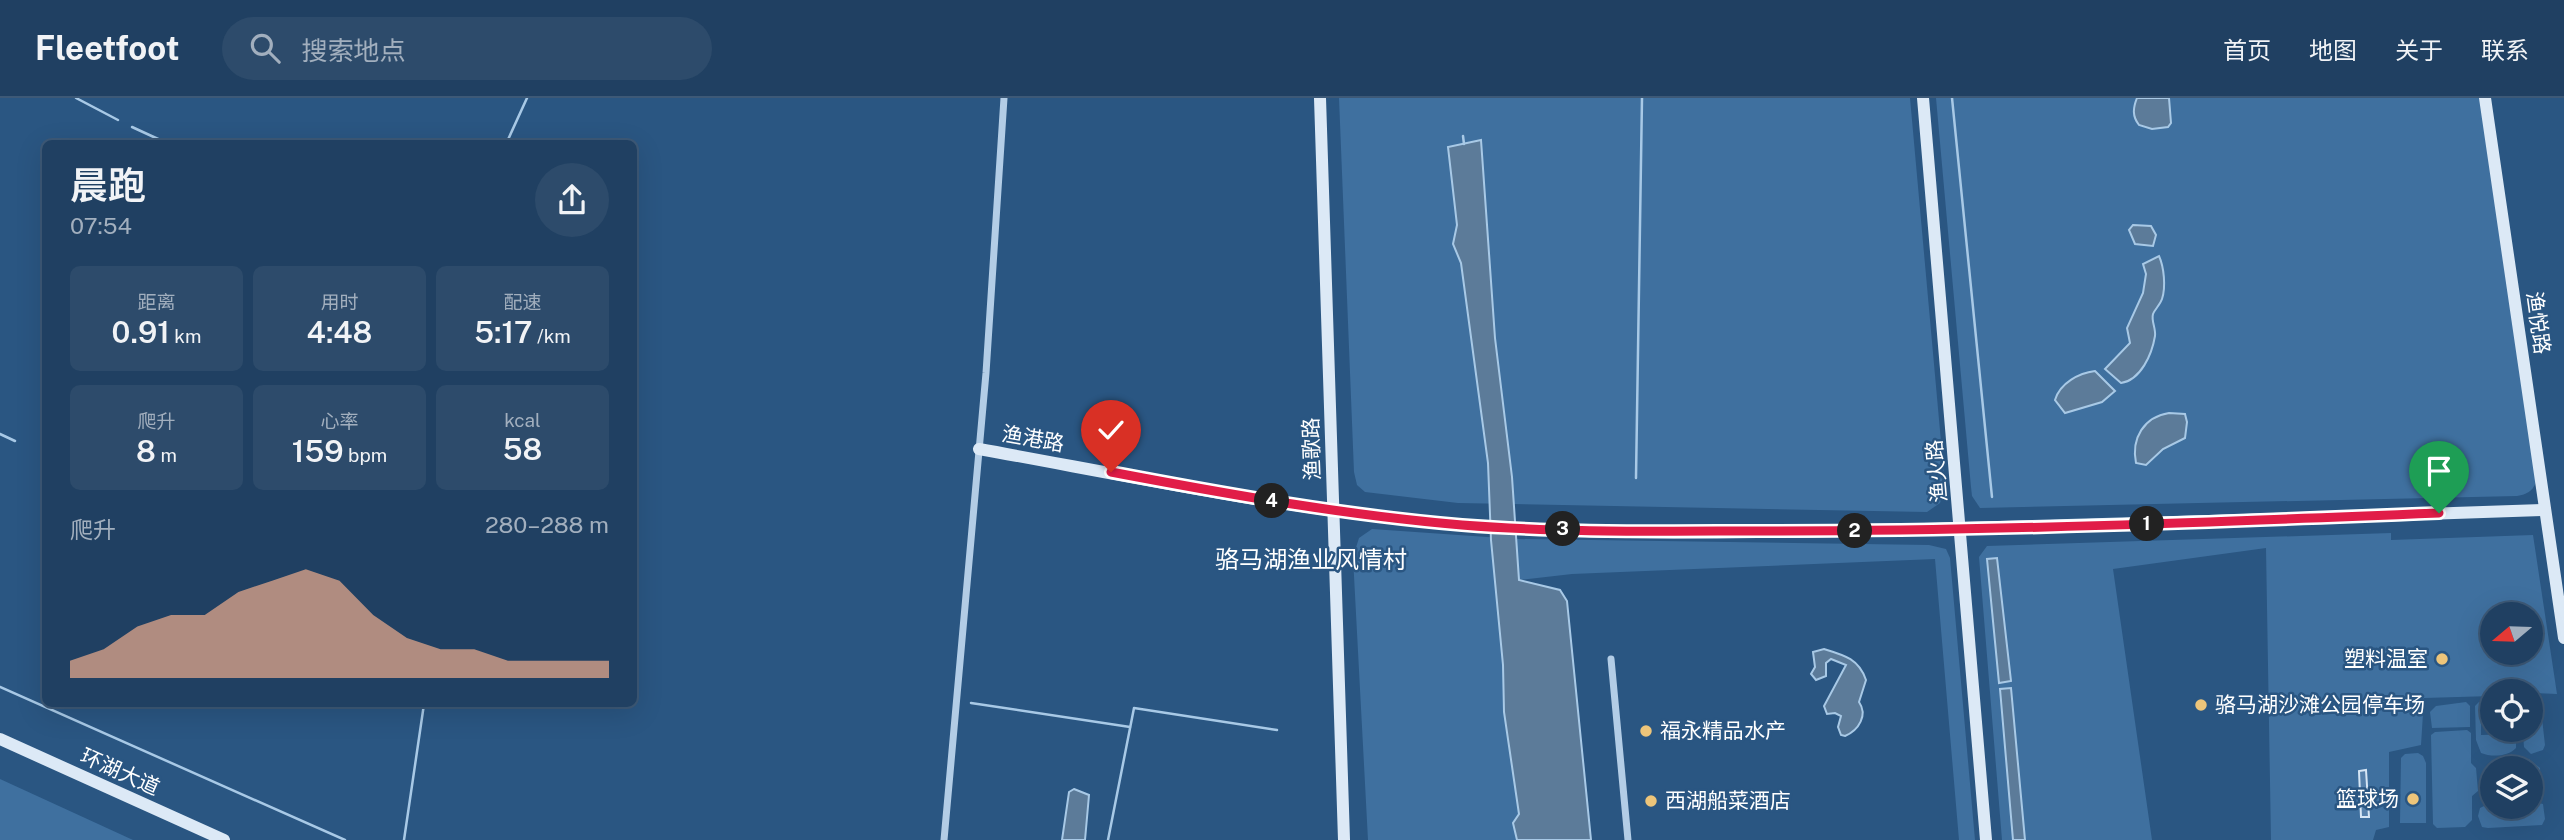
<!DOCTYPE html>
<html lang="zh">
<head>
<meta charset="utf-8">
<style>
  :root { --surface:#204062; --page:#2d4b6b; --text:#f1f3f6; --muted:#a2afbe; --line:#3d5977; --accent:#eead8d }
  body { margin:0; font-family:"Public Sans","Noto Sans SC",sans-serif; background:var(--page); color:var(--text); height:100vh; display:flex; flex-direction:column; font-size:26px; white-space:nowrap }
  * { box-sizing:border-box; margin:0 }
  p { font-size:23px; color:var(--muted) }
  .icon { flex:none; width:38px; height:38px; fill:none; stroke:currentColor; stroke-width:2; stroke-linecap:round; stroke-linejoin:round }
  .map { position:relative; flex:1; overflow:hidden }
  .panel { position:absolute; left:42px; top:42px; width:595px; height:567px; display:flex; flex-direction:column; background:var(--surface); border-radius:10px; box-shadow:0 7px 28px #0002,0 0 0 2px var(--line) }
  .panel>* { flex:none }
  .needle { width:46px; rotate:251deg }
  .fabs { position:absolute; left:2480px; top:504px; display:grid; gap:14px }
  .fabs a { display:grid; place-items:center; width:63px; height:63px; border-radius:50%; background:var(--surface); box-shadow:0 7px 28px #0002,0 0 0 2px var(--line); font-size:35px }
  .pin { position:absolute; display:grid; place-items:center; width:60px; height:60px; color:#fff; margin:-72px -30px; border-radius:50% 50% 50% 0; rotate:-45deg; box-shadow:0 0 7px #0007 }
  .pin .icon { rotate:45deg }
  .km { position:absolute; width:35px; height:35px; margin:-18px; border-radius:50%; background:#222; color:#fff; font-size:19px; line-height:35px; text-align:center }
  .round { display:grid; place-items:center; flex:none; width:74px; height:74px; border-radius:37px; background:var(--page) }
  .summary { display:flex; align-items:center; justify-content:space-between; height:119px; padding:0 28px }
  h1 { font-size:38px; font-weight:600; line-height:52px }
  .figures { display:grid; grid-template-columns:repeat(3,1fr); gap:10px; height:119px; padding:7px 28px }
  .figures div { display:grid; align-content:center; border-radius:10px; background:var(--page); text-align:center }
  .figures b { font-size:30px; font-weight:600 }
  .figures small { font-size:19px; font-weight:400 }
  .figures p { font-size:19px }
  .chart { height:196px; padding:14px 28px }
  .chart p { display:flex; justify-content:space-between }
  .chart svg { width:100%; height:126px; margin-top:7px; fill:var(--accent); opacity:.7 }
  header { display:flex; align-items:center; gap:42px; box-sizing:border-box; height:98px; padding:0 35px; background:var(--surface); border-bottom:2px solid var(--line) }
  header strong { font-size:33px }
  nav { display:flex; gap:38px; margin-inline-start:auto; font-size:24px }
  .search { width:490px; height:63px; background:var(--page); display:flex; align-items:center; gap:18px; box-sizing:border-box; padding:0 24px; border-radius:38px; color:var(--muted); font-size:26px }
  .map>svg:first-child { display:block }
  .green { fill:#3f709f; fill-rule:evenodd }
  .water { fill:#5c7b99; stroke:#a8c9e6; stroke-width:2 }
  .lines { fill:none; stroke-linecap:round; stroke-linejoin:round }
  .stream { stroke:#a8c9e6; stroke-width:2.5 }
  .building { fill:#5681ac; stroke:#d6e6f5; stroke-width:2 }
  .street { stroke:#b3cde6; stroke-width:7 }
  .secondary { stroke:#dce9f6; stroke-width:12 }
  .route-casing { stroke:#fff; stroke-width:14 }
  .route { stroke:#e11d48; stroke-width:9 }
  .poi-dot { fill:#edc57a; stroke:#2a5682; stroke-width:2.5 }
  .labels { text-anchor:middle; stroke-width:5; stroke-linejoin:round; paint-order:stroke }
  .street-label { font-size:21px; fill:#fff; stroke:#2a5682 }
  .poi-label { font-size:21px; fill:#fff; stroke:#2a5682; text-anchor:start }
  .quarter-label { font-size:24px; fill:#fff; stroke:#2a5682 }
</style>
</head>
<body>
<header>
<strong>Fleetfoot</strong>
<div class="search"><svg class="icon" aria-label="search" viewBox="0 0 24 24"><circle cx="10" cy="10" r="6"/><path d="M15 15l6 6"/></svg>搜索地点</div>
<nav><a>首页</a><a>地图</a><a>关于</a><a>联系</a></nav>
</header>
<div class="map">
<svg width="2564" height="742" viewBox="0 0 2564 742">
  <rect width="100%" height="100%" fill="#2a5682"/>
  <!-- green -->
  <g class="green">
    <polygon points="1339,0 1910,0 1945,388 1940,405 1927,414 1458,405 1365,394 1357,387 1354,374"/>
    <path d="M1936,0H2480L2536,384C2532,394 2527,396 2517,398L1980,410L1972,398L1971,389Z"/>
    <polygon points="1372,431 1516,441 1929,447 1946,451 1950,460 1975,742 1959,742 1935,461 1572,476 1519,482 1503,567 1504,614 1519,716 1513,725 1517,742 1368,742 1353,459 1359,440"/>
    <path d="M2391,435V442L2533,437L2557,596L2492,593V598L2424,600L2421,647L2389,654V729L2376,732L2373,742H2271L2266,450L2113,471L2152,742H2002L1979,459L1987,448ZM2492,516H2530V555H2492Z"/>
    <polygon points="2531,603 2541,611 2545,647 2543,652 2531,656 2524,649 2523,636 2530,636"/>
    <polygon points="2466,604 2470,608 2470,629 2432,630 2430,614 2436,608"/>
    <path d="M2479,604H2492V612L2481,613V637L2516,636V650C2508,659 2491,659 2481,655L2476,642L2475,608Z"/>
    <polygon points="2467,632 2471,635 2471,665 2476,670 2478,693 2472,698 2472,722 2465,729 2437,730 2433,726 2431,637 2435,634"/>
    <polygon points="2418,655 2423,658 2426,665 2426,725 2400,725 2401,660 2405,656"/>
    <path d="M2529,661L2540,670L2541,690L2531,698L2530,670H2492V696L2489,694C2477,658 2503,662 2529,661Z"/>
    <polygon points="0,681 133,742 0,742"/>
    <polygon points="2531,703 2543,706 2545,721 2542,727 2488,730 2482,729 2478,718 2480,710 2492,704 2492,709 2530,709"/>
  </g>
  <!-- water -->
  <g class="water">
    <path d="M2137,0H2169L2171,25L2168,29L2152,31L2139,27C2132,18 2133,10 2137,0Z"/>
    <polygon points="1481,42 1495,240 1512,379 1519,482 1560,492 1567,503 1591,742 1517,742 1513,725 1519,716 1504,614 1503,567 1491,442 1488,365 1461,165 1453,146 1457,127 1448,49"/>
    <polygon points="2133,127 2151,128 2156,137 2153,148 2135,146 2129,132"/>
    <path d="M2159,158C2164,169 2166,189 2162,201C2160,207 2155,211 2153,216C2151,223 2156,230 2155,238C2152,256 2141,282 2121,285L2105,271L2130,245L2127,230L2143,195L2146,176L2143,166Z"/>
    <path d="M2095,273L2115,293L2102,304L2065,315L2055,302C2060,285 2079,275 2095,273Z"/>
    <path d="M2169,315L2185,316L2187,324L2185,340L2163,351L2146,367L2136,365C2131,340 2144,319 2169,315Z"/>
    <polygon points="1997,460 2011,583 1999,585 1987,461"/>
    <path d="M1824,551C1844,557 1859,561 1866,582L1859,604C1868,617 1859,632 1845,638L1841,637L1838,629L1841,618L1835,615L1827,616L1824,608L1846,567L1831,561L1826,565V578L1816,582L1811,576L1815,569L1813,554Z"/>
    <polygon points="2011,590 2025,742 2013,742 2000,591"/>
    <polygon points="1074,691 1089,697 1085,742 1062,742 1069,694"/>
  </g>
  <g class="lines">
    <!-- stream -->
    <g class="stream">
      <polyline points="76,0 118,22"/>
      <polyline points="1952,0 1992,399"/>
      <polyline points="132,29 169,46"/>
      <polyline points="1463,38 1464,46"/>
      <polyline points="506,46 527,0"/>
      <polyline points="0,336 15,343"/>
      <polyline points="1636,380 1642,0"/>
      <polyline points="0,589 345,742"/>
      <polyline points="971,605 1130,629"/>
      <polyline points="404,742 424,606"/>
      <polyline points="1108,742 1134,610 1277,632"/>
    </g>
  </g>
  <!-- building -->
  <polygon class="building" points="2366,672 2369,719 2361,719 2359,673"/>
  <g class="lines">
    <!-- street -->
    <g class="street">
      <polyline points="1611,561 1628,742"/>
      <polyline points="944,742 986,275 1004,0"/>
    </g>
    <!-- secondary -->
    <g class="secondary">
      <polyline points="1320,0 1344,742"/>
      <polyline points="1923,0 1986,742"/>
      <polyline points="2485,0 2564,540"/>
      <path d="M979,351C1140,380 1300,414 1463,427C1628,439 1796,434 1961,430C2156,425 2350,419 2545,412"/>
      <polyline points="0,641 224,742"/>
    </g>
  </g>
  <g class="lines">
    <!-- route casing -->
    <g class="route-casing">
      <path id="route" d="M1111,374C1227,396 1344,417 1462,427C1564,435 1667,433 1769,433C1993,433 2216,424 2439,415"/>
    </g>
    <!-- route -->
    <use href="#route" class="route"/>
  </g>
  <!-- markers -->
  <g class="poi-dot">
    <circle cx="2442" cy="561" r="7"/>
    <circle cx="2201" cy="607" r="7"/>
    <circle cx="1646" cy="633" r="7"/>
    <circle cx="2413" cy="701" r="7"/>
    <circle cx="1651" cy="703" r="7"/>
  </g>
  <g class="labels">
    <!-- street labels -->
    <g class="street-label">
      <text transform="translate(2538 225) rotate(82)" y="7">渔悦路</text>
      <text transform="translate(1033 341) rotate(10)" y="7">渔港路</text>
      <text transform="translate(1312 351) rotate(-92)" y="7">渔歌路</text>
      <text transform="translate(1937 373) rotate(-95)" y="7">渔火路</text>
      <text transform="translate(120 674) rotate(24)" y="7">环湖大道</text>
    </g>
    <!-- poi labels -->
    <g class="poi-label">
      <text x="2428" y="568" text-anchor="end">塑料温室</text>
      <text x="2215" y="614">骆马湖沙滩公园停车场</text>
      <text x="1660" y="640">福永精品水产</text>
      <text x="2399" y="708" text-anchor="end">篮球场</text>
      <text x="1665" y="710">西湖船菜酒店</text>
    </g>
    <!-- quarter labels -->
    <g class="quarter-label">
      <text x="1311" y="470">骆马湖渔业风情村</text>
    </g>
  </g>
</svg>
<div class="fabs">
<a><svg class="needle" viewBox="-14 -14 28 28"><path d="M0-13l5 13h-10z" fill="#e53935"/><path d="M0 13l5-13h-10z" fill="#a2afbe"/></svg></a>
<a><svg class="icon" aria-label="locate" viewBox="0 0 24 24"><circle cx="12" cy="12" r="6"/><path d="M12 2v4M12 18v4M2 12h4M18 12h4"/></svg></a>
<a><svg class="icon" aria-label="layers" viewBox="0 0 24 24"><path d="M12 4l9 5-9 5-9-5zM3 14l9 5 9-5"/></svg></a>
</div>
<div class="pin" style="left:2439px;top:415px;background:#1e9e55"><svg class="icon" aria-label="arrive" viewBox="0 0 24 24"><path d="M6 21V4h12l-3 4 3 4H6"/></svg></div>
<div class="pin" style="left:1111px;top:374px;background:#d93025"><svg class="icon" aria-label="check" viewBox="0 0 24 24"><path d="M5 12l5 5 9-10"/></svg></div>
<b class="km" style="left:2147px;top:426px">1</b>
<b class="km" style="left:1855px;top:433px">2</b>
<b class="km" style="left:1563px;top:431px">3</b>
<b class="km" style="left:1272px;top:403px">4</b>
<section class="panel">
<div class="summary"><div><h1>晨跑</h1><p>07:54</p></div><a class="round"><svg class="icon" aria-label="share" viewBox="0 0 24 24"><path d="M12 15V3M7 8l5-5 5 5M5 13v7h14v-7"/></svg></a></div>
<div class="figures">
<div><p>距离</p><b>0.91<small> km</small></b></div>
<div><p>用时</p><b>4:48</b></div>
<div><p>配速</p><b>5:17<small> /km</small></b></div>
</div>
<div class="figures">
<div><p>爬升</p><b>8<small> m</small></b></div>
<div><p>心率</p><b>159<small> bpm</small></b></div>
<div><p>kcal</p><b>58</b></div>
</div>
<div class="chart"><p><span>爬升</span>280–288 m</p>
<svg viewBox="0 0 160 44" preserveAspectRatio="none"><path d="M0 44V38L10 34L20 26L30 22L40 22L50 14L60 10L70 6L80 10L90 22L100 30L110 34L120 34L130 38L140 38L150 38L160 38V44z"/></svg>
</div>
</section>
</div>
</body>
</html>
